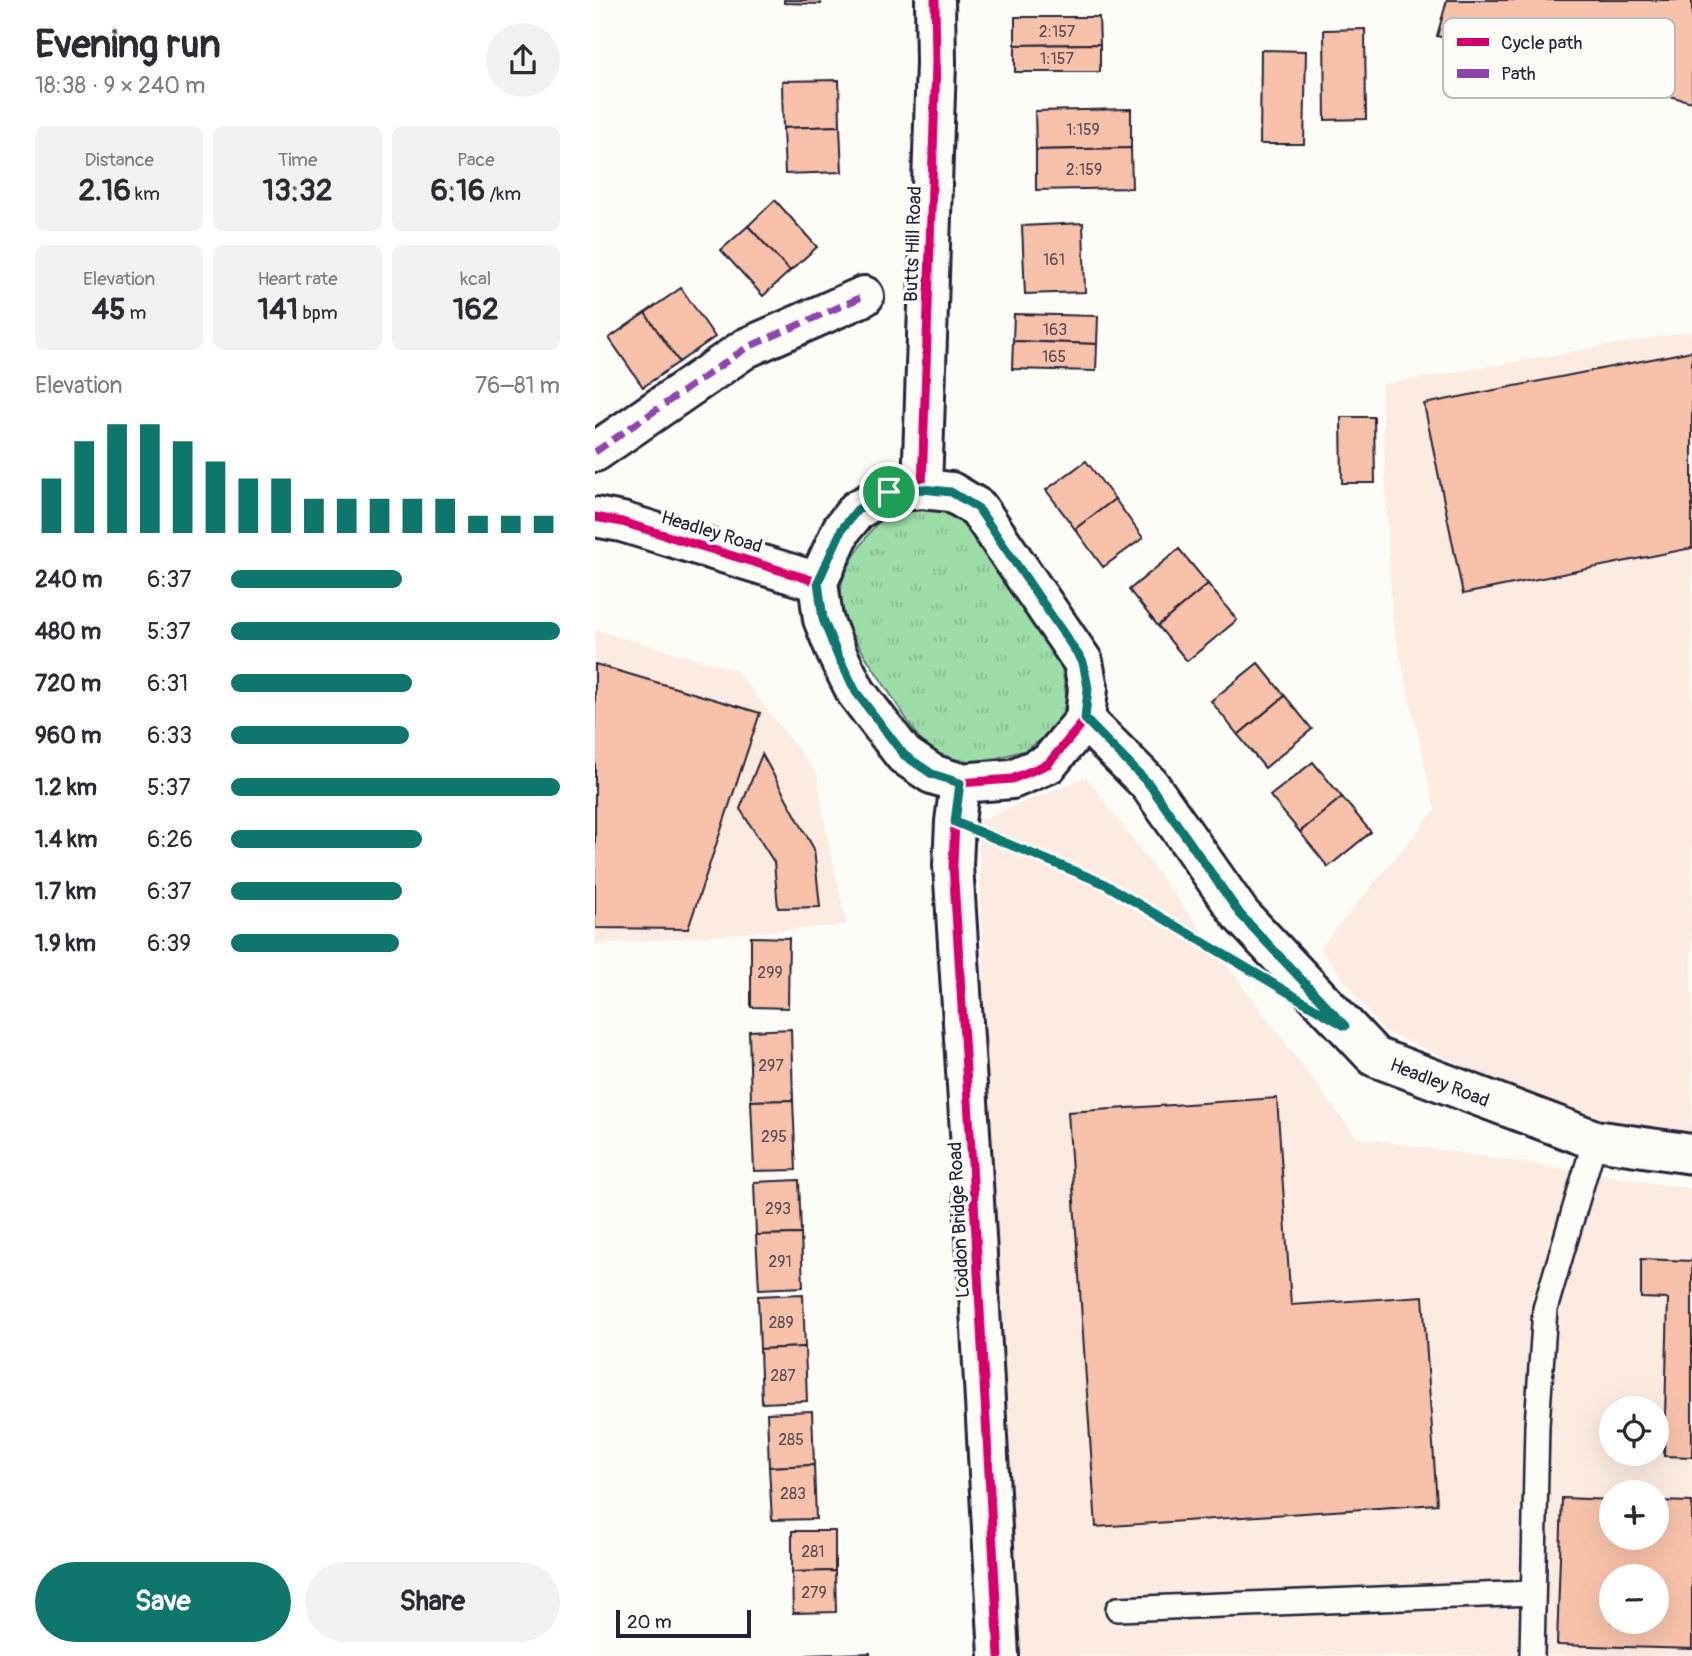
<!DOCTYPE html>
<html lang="en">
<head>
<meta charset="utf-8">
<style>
  :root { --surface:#fff; --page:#f2f2f3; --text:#2b2b33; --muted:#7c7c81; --accent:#0f766e }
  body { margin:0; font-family:Pangolin,sans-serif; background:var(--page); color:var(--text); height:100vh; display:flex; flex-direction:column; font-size:26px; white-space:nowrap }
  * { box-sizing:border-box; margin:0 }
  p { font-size:23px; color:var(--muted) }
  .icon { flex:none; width:38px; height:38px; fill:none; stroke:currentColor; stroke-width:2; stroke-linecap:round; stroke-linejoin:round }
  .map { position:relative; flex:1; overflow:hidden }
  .drawer { display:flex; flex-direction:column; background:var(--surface); width:595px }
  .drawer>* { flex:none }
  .buttons { position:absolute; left:1004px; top:1396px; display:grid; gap:14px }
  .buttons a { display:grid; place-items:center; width:70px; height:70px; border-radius:50%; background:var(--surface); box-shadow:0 7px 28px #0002; font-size:35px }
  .scale { position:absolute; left:21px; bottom:18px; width:135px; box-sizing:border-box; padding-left:7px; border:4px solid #22223b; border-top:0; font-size:19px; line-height:24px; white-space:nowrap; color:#22223b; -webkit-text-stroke:5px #fdfcf7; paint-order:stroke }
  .pin { position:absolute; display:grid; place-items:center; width:60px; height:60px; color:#fff; margin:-30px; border:4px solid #fff; border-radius:50%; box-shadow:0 2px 7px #0007 }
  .round { display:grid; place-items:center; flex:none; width:74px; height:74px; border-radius:37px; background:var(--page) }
  .overview { display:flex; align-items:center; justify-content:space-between; height:119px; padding:0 35px }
  h1 { font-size:38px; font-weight:800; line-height:52px }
  .stats { display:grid; grid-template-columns:repeat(3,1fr); gap:10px; height:119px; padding:7px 35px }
  .stats div { display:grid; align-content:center; border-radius:10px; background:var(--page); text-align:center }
  .stats b { font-size:30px; font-weight:800 }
  .stats small { font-size:19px; font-weight:400 }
  .stats p { font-size:19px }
  .chart { height:196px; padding:14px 35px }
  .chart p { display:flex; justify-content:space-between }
  .chart svg { width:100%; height:126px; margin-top:7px; stroke:var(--accent); stroke-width:6 }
  .button { display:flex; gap:14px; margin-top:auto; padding:14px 35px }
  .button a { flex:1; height:80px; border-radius:42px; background:var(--accent); color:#fff; font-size:28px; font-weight:800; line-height:80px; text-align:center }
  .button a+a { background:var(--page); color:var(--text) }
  ul { padding:0 35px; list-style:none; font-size:23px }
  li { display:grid; grid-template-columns:112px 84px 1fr; align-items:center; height:52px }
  li i { height:18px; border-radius:9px; background:var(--accent) }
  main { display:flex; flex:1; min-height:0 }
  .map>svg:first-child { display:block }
  .built { fill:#fcebe0; fill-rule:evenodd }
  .grass { fill:url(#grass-tufts); stroke:#608071; stroke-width:2 }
  .building { fill:#f8c2aa; stroke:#22223b; stroke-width:2; fill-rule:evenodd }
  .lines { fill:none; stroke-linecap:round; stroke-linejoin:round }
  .service-casing { stroke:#22223b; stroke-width:28 }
  .minor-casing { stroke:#22223b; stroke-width:44 }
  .tertiary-casing { stroke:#22223b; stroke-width:44 }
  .path { stroke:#22223b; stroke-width:4.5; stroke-dasharray:7 5; stroke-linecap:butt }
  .service { stroke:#fdfcf7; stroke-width:23 }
  .minor { stroke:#fdfcf7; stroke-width:38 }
  .tertiary { stroke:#fdfcf7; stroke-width:38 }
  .quiet { stroke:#8e44ad; stroke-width:7; stroke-dasharray:14 7; stroke-linecap:butt }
  .cycleway-casing { stroke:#fdfcf7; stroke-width:13 }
  .cycleway { stroke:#d6006c; stroke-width:9 }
  .route-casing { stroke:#fff; stroke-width:14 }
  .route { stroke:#0f766e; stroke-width:9 }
  .labels { text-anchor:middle; stroke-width:7; stroke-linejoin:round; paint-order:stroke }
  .number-label { font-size:16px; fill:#584a57 }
  .street-label { font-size:19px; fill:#22223b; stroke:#fdfcf7 }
  .key { fill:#fdfcf7; stroke:#bbbbbf; stroke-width:2 }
  .key-label { font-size:19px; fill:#22223b }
</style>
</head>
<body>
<main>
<section class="drawer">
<div class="overview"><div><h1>Evening run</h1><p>18:38 · 9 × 240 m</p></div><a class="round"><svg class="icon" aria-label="share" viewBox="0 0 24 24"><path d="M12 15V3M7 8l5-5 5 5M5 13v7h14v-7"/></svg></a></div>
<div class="stats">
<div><p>Distance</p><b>2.16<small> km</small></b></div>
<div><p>Time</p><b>13:32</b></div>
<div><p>Pace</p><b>6:16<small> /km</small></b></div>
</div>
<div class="stats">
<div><p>Elevation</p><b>45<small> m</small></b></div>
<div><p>Heart rate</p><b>141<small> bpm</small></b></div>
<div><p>kcal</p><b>162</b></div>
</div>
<div class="chart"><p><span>Elevation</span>76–81 m</p>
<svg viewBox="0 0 160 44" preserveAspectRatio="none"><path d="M5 44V25M15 44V12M25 44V6M35 44V6M45 44V12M55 44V19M65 44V25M75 44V25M85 44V32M95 44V32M105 44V32M115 44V32M125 44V32M135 44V38M145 44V38M155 44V38"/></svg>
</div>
<ul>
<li><b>240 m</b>6:37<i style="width:52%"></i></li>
<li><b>480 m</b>5:37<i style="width:100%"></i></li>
<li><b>720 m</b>6:31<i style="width:55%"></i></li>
<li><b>960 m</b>6:33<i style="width:54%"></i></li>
<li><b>1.2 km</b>5:37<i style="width:100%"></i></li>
<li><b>1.4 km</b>6:26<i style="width:58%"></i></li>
<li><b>1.7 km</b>6:37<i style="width:52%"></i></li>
<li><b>1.9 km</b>6:39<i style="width:51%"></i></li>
</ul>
<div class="button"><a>Save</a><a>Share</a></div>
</section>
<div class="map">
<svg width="1097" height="1656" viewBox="0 0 1097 1656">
  <defs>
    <pattern id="grass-tufts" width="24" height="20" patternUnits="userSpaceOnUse" patternTransform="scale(1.75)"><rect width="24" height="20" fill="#9ddda7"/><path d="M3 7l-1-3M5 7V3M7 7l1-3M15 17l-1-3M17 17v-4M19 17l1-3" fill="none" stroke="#87bd91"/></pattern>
  </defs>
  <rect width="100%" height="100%" fill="#fdfcf7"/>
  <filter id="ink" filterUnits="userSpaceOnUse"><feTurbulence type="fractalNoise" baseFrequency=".0143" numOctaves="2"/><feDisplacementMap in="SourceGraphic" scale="14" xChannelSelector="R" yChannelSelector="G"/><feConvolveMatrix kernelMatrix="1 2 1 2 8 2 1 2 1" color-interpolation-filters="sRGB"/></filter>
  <g filter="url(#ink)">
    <!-- built -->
    <g class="built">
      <polygon points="1097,331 1097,1136 997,1121 788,1031 725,948 840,810 797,620 786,385"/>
      <polygon points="0,630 141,670 222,774 231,831 252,925 0,945"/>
      <path d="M491,777L761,1137L1097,1189V1656H413L383,821ZM1017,1409H1062V1454H1017ZM1017,1493H1062V1538H1017ZM1017,1577H1062V1622H1017Z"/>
    </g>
    <!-- grass -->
    <path class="grass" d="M331,505C361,511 366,514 385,538L467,666L471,695L468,716L453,735L431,750L402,758L375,762L350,758L329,746L251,626C248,612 244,596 247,582C252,565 275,528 289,517C301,508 316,507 331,505Z"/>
    <!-- building -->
    <g class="building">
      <polygon points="189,0 226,0 226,4 189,3"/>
      <polygon points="852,0 1097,0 1097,102 842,36"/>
      <polygon points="420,17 504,17 505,44 420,45"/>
      <polygon points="770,29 771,119 730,120 729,30"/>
      <polygon points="505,44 505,72 420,72 420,45"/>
      <polygon points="666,50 711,51 709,144 665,144"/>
      <polygon points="244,80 245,126 188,128 187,81"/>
      <polygon points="536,109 536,148 441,150 440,111"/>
      <polygon points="245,126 247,172 190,174 188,128"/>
      <polygon points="536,148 537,188 441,190 441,150"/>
      <polygon points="180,200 222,247 195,271 153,226"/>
      <polygon points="488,223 490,292 430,294 427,226"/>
      <polygon points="153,226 195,271 168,296 126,250"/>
      <polygon points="86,288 120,337 84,362 50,313"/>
      <polygon points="50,313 84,362 48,387 14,338"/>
      <polygon points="419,314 503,316 502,344 418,341"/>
      <polygon points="418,341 502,344 501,371 417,369"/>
      <polygon points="1097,351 1097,548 868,594 829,404"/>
      <polygon points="746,417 779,417 780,483 747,483"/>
      <polygon points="491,461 520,499 480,529 451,490"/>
      <polygon points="520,499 548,538 508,567 480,529"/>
      <polygon points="584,549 613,584 563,626 534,590"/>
      <polygon points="613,584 642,620 592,661 563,626"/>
      <polygon points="663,663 690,696 643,735 616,701"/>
      <polygon points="0,664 165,713 93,929 0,928"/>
      <polygon points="690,696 717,729 670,768 643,735"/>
      <polygon points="167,754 219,849 225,907 183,908 179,862 145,809"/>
      <polygon points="718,762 747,797 705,832 675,796"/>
      <polygon points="747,797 776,832 733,867 705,832"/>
      <polygon points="156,937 194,938 193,1008 156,1007"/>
      <polygon points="196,1029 198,1100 156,1101 154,1031"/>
      <polygon points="682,1098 696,1305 828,1296 842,1504 501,1527 473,1112"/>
      <polygon points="198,1100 201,1170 159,1171 156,1101"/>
      <polygon points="204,1180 206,1234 161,1235 159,1182"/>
      <polygon points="206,1234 208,1287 164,1289 161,1235"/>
      <polygon points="1046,1259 1097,1261 1097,1457 1069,1456 1073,1299 1046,1298"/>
      <polygon points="208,1294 210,1347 165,1349 163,1296"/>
      <polygon points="210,1347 212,1401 167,1403 165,1349"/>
      <polygon points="217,1411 219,1465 174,1467 172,1413"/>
      <polygon points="219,1465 221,1519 177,1520 174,1467"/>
      <path d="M967,1498L1017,1500V1538H1062V1501L1097,1502V1649L962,1645ZM1017,1577H1062V1622H1017Z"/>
      <polygon points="197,1531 240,1531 240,1571 197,1572"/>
      <polygon points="240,1571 241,1612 198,1613 197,1572"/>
      <polygon points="275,1653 275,1656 212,1656 212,1655"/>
    </g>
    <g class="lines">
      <!-- service casing -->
      <g class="service-casing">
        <g id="service">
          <polyline points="523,1609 938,1593"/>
          <polyline points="937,1656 942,1425 950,1309 1000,1140"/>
        </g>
      </g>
      <!-- minor casing -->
      <g class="minor-casing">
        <polyline id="minor" points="0,452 151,348 269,296"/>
      </g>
      <!-- tertiary casing -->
      <g class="tertiary-casing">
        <g id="tertiary">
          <polygon points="327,489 356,492 383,508 488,662 493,688 490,720 453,764 417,779 365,783 337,774 309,755 261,692 242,654 228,619 223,582 247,529 262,510 294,492"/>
          <polyline points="327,489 341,63 340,0"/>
          <polyline points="0,517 27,522 223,582"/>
          <polyline points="490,720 554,784 645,914 780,1057 1000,1140 1097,1154"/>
          <polyline points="365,783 360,822 358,865 377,1164 404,1656"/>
        </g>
      </g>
      <!-- path -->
      <polyline class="path" points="403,840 508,883 611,943"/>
      <!-- service -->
      <use href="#service" class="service"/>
      <!-- minor -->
      <use href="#minor" class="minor"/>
      <!-- tertiary -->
      <use href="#tertiary" class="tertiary"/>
      <!-- quiet -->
      <polyline class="quiet" points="0,452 151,348 269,296"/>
      <!-- cycleway casing -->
      <g class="cycleway-casing">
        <g id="cycleway">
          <polygon points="327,489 356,492 383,508 488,662 493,688 490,720 453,764 417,779 365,783 337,774 309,755 261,692 242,654 228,619 223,582 247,529 262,510 294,492"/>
          <polyline points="327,489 341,63 340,0"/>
          <polyline points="0,517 27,522 223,582"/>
          <polyline points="365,783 360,822 358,865 377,1164 404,1656"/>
        </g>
      </g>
      <!-- cycleway -->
      <use href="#cycleway" class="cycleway"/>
    </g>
  </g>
  <g class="lines" filter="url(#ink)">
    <!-- route casing -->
    <g class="route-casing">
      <polygon id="route" points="327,489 356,492 383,508 488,662 493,688 490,719 554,784 645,914 750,1026 508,883 360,822 365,783 337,774 309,755 261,692 242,654 228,619 223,582 247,529 262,510 294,492"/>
    </g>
    <!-- route -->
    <use href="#route" class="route"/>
  </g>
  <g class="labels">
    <!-- number labels -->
    <g class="number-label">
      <text x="462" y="37">2:157</text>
      <text x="462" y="64">1:157</text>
      <text x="488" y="135">1:159</text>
      <text x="489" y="175">2:159</text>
      <text x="459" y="265">161</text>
      <text x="460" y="335">163</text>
      <text x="459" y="362">165</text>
      <text x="175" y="978">299</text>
      <text x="176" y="1071">297</text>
      <text x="179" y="1142">295</text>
      <text x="183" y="1214">293</text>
      <text x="185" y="1267">291</text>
      <text x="186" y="1328">289</text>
      <text x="188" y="1381">287</text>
      <text x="196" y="1445">285</text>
      <text x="198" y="1499">283</text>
      <text x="218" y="1557">281</text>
      <text x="219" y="1598">279</text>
    </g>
    <!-- street labels -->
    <g class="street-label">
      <text transform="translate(317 244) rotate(-88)" y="7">Butts Hill Road</text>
      <text transform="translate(117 531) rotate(17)" y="7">Headley Road</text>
      <text transform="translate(845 1082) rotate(21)" y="7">Headley Road</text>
      <text transform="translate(363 1220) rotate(-93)" y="7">Loddon Bridge Road</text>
    </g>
  </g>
  <!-- legend -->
  <rect x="848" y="18" width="232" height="80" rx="10" class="key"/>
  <rect x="862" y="38" width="32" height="8" fill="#d6006c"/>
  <rect x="862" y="69" width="32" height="9" fill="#8e44ad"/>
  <g class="key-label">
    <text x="906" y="49">Cycle path</text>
    <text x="906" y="80">Path</text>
  </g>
</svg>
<div class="buttons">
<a><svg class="icon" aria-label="locate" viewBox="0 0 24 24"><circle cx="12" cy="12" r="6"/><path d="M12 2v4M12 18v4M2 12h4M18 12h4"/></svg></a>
<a>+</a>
<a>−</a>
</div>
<div class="scale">20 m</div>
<div class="pin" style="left:294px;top:492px;background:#1e9e55"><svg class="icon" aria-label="arrive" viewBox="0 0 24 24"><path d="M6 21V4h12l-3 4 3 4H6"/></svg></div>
</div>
</main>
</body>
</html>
